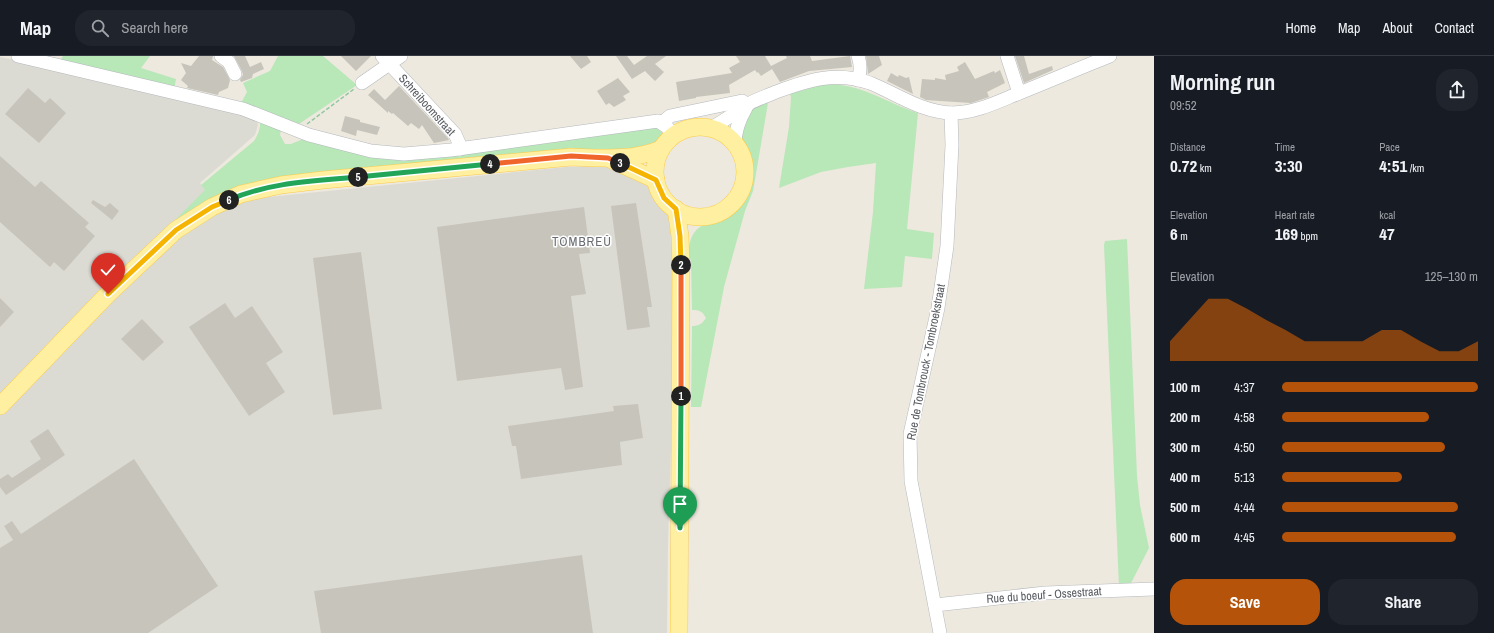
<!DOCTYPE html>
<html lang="en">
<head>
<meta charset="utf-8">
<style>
  :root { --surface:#171b24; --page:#20242c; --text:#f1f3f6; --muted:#9ea1a6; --line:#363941; --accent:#b45309 }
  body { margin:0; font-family:"Archivo Narrow",sans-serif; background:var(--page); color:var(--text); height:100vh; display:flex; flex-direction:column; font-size:15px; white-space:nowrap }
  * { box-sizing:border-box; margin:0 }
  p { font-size:13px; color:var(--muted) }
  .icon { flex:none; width:22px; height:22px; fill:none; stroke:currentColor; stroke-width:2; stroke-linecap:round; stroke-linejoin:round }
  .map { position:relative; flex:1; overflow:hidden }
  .drawer { display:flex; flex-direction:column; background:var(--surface); width:340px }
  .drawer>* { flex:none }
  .pin { position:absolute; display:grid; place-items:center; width:34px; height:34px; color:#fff; margin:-41px -17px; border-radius:50% 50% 50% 0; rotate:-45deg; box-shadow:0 0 4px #0007 }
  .pin .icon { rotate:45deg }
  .km { position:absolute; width:20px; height:20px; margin:-10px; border-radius:50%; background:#222; color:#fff; font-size:11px; line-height:20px; text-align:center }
  .round { display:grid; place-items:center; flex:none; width:42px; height:42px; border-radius:16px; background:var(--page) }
  .head { display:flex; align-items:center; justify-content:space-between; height:68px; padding:0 16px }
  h1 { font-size:22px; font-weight:700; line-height:30px }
  .metrics { display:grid; grid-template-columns:repeat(3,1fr); gap:6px; height:68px; padding:4px 16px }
  .metrics div { display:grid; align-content:center }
  .metrics b { font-size:17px; font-weight:700 }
  .metrics small { font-size:11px; font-weight:400 }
  .metrics p { font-size:11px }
  .chart { height:112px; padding:8px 16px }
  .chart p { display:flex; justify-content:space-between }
  .chart svg { width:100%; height:72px; margin-top:4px; fill:var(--accent); opacity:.7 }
  .primary-button { display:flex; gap:8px; margin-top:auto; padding:8px 16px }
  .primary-button a { flex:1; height:46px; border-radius:16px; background:var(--accent); color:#fff; font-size:16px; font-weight:700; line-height:46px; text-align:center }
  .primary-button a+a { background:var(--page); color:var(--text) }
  ul { padding:0 16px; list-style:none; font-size:13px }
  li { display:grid; grid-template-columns:64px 48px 1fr; align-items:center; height:30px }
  li i { height:10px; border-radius:5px; background:var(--accent) }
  header { display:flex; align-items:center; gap:24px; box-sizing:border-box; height:56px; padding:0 20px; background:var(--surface); border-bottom:1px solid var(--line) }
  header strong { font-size:19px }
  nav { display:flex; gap:22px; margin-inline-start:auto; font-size:14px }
  .search { width:280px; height:36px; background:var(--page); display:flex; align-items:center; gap:10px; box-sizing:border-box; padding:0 14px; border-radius:16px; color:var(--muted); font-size:15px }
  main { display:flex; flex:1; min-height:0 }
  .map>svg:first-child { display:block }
  .industrial { fill:#dcdbd3 }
  .green { fill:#b8e7b8 }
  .building { fill:#c7c4bc }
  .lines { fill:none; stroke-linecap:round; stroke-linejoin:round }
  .minor-casing { stroke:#b5b8bd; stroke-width:14 }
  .major-casing { stroke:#fccb48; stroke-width:18 }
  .path { stroke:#91c8a1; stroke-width:1.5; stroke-dasharray:4 2; stroke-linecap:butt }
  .minor { stroke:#fff; stroke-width:13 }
  .major { stroke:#fff0a1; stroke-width:17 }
  .split-1-casing { stroke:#fff; stroke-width:8 }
  .split-2-casing { stroke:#fff; stroke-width:8 }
  .split-3-casing { stroke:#fff; stroke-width:8 }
  .split-4-casing { stroke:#fff; stroke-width:8 }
  .split-5-casing { stroke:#fff; stroke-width:8 }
  .split-6-casing { stroke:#fff; stroke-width:8 }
  .split-7-casing { stroke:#fff; stroke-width:8 }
  .split-1 { stroke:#22a559; stroke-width:5 }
  .split-2 { stroke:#f0652b; stroke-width:5 }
  .split-3 { stroke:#f5b400; stroke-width:5 }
  .split-4 { stroke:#f0652b; stroke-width:5 }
  .split-5 { stroke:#22a559; stroke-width:5 }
  .split-6 { stroke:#22a559; stroke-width:5 }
  .split-7 { stroke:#f5b400; stroke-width:5 }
  .labels { text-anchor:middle; stroke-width:3; stroke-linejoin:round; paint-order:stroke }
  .street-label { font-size:12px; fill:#585c61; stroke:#fff }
  .neighbourhood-label { font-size:13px; letter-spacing:1px; fill:#696e73; stroke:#fff }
</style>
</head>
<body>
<header>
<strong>Map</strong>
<div class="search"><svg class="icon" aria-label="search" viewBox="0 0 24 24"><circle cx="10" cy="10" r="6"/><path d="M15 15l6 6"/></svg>Search here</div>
<nav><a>Home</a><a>Map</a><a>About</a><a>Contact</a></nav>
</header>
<main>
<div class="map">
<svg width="1154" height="577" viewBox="0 0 1154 577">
  <rect width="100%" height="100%" fill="#ede9de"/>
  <!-- industrial -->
  <polygon class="industrial" points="0,1 83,17 257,63 258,69 255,79 200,127 206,134 240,145 268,141 566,111 614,110 641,119 672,164 675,171 673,327 668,490 667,577 0,577"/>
  <!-- green -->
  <g class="green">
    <polygon points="63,0 150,0 141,12 176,23 174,34 58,7"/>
    <polygon points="278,0 323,0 357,29 299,68 240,49 247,36 243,27 270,15"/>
    <path d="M824,28C860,27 885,46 918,57L907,173L934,177L932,203L905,200L902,231L864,233L873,156L876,107L848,111L821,116L779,132L789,71L791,41L790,38Z"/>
    <path d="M765,47H768L753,135L745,155L724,231L701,351H691L692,270C699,270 702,268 706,262C702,255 700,254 692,254L691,204L688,201C689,193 689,184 694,177C700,167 713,167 723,161C734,156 745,143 748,131C750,122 750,110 747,101C745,95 740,90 739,84C737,79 749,55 753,52C756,49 761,48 765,47Z"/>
    <path d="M260,62L281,74L280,79L285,88H291L303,83L376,100L656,69L662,75V80L652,90L646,94L337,116L265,124L250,128L200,149L175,164L205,134L201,129L254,85C259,77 261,71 260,62Z"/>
    <polygon points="1127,183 1137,420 1140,449 1149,492 1130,529 1119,530 1104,189 1105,185"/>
  </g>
  <!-- building -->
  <g class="building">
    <polygon points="199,0 213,0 212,4 223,11 230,24 228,32 219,36 218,39 187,32 188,30 181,24 186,17 181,7 191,10"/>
    <polygon points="234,0 245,0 250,11 261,6 264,13 253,18 252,22 241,26 240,24 243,19 242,15"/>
    <polygon points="341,0 371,0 356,15"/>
    <polygon points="570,0 587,0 591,6 581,13"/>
    <polygon points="616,0 627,0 634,9 647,0 666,0 655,8 664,16 655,25 645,15 632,23"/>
    <polygon points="736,0 765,0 771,10 787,2 786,0 810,0 812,5 850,0 852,11 809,15 780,26 772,13 761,20 758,16 757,17 755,14 729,29 730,37 696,41 696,42 679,45 676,26 732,17 729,12 740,6"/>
    <polygon points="866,0 879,0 882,9 868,18"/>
    <polygon points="1015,0 1024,0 1029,18 1052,10 1053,14 1024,27"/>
    <polygon points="965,6 975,23 994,15 995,17 1000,14 1005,27 987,36 989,41 971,47 940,45 926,44 920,41 922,23 935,24 935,22 946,24 945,19 959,15 957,11"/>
    <polygon points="891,17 898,21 899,19 906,22 909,21 913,38 887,25"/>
    <polygon points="618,22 630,36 623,40 626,44 614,51 609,47 606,49 597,35"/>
    <polygon points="399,30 448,82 449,84 434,87 422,69 419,73 411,67 408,70 393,57 392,58 388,55 388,57 368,39 374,33 385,44"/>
    <polygon points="28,32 45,47 50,42 66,57 39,87 5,58"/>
    <polygon points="345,60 360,64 360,66 380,71 377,79 357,74 356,80 341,75"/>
    <polygon points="0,100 35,131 41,125 89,167 85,171 95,180 64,215 54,206 50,211 0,166"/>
    <polygon points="93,144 105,151 110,147 119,155 112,164 91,147"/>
    <polygon points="636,147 652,251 647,251 650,271 627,274 611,150"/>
    <polygon points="584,151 590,197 579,198 586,238 571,240 583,331 565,334 561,312 457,325 437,171"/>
    <polygon points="361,196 382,353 333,359 313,202"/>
    <polygon points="0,242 14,256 0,271"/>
    <polygon points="225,247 235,262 252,250 283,296 266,307 285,336 249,360 189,271"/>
    <polygon points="142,263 164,286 143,305 121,283"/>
    <polygon points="638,348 643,382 620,386 622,409 521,423 516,390 512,390 508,370 614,355 613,350"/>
    <polygon points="48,373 65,399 6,439 0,431 0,423 8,418 12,422 41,403 30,385"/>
    <polygon points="134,403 218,530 148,577 0,577 0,492 13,484 4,470 12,465 21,478"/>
    <polygon points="582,499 593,577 321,577 314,535"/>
  </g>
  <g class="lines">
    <!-- minor casing -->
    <g class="minor-casing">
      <g id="minor">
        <polyline points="18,0 243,53 309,79 371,95 404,98 451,94 658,65 667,71 674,79"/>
        <polyline points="221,0 229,6 235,18"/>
        <polyline points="382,0 455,78 459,87 460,93"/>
        <polyline points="1007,0 1019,37"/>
        <path d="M858,24C861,15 861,9 858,0"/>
        <polyline points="362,27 401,0"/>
        <polyline points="662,67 670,60 742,45 748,49"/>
        <path d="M710,72C724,66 735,56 748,48C757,43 767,40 776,36C808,24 836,15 870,27C897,38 921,56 952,57C973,57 993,48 1012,40C1045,27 1077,13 1110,0"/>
        <path d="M735,88C735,74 739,64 746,52"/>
        <polyline points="935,549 1045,537 1154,533"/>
        <polyline points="940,577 911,425 910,378 938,252 947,190 952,89 951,57"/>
      </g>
    </g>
    <!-- major casing -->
    <g class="major-casing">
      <g id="major">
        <circle cx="700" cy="116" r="45"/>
        <polyline points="610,103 656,124"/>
        <polyline points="676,153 680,180 681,209 679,577"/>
        <path d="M0,350L108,238L176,174L212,151L241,138L281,129L323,124L571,101C602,102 632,105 661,93"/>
      </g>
    </g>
    <!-- path -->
    <polyline class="path" points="307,68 354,33"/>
    <!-- minor -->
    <use href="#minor" class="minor"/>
    <!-- major -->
    <use href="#major" class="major"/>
  </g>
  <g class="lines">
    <!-- split-1 casing -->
    <g class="split-1-casing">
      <polyline id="split-1" points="680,472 681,340"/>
    </g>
    <!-- split-2 casing -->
    <g class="split-2-casing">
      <polyline id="split-2" points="681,340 681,209"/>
    </g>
    <!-- split-3 casing -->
    <g class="split-3-casing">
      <polyline id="split-3" points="620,107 656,124 664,142 676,153 680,180 681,209"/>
    </g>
    <!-- split-4 casing -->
    <g class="split-4-casing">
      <polyline id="split-4" points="490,108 571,100 608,102 620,107"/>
    </g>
    <!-- split-5 casing -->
    <g class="split-5-casing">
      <polyline id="split-5" points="358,121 490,108"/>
    </g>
    <!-- split-6 casing -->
    <g class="split-6-casing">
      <path id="split-6" d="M229,144C269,126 316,125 358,121"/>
    </g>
    <!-- split-7 casing -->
    <g class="split-7-casing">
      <polyline id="split-7" points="108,238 176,174 212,151 229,144"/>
    </g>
    <!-- split-1 -->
    <use href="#split-1" class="split-1"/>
    <!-- split-2 -->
    <use href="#split-2" class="split-2"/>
    <!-- split-3 -->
    <use href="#split-3" class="split-3"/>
    <!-- split-4 -->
    <use href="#split-4" class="split-4"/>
    <!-- split-5 -->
    <use href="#split-5" class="split-5"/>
    <!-- split-6 -->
    <use href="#split-6" class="split-6"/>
    <!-- split-7 -->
    <use href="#split-7" class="split-7"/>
  </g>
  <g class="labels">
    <!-- street labels -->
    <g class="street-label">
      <text transform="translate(427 49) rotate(48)" y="4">Schreiboomstraat</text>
      <text transform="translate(926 306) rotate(-79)" y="4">Rue de Tombrouck - Tombroekstraat</text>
      <text transform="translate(1044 539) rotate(-4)" y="4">Rue du boeuf - Ossestraat</text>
    </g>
    <!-- neighbourhood labels -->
    <g class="neighbourhood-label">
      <text x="582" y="190">TOMBREÛ</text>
    </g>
  </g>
</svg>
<div class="pin" style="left:680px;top:472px;background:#1e9e55"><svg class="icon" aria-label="arrive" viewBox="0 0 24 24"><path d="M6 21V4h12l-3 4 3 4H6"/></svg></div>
<div class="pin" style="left:108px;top:238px;background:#d93025"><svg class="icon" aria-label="check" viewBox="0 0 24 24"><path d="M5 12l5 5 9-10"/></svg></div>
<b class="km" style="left:681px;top:340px">1</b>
<b class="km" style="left:681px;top:209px">2</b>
<b class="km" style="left:620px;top:107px">3</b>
<b class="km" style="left:490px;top:108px">4</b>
<b class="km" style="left:358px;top:121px">5</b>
<b class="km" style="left:229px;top:144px">6</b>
</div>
<section class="drawer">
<div class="head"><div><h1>Morning run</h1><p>09:52</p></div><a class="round"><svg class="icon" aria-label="share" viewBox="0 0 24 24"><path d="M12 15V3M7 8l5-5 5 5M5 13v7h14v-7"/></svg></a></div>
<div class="metrics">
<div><p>Distance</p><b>0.72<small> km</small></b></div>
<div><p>Time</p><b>3:30</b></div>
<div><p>Pace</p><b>4:51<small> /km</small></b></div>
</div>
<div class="metrics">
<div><p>Elevation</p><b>6<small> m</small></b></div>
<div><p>Heart rate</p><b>169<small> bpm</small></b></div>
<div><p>kcal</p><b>47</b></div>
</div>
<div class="chart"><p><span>Elevation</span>125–130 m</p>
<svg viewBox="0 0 160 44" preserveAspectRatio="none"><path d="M0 44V32L10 19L20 6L30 6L40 12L50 19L60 25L70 32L80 32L90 32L100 32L110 25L120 25L130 32L140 38L150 38L160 32V44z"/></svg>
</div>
<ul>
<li><b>100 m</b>4:37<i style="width:100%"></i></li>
<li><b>200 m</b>4:58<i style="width:75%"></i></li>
<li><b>300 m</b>4:50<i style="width:83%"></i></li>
<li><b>400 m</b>5:13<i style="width:61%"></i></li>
<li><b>500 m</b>4:44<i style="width:90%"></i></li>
<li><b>600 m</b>4:45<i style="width:89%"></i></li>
</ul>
<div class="primary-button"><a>Save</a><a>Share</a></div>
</section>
</main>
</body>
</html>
